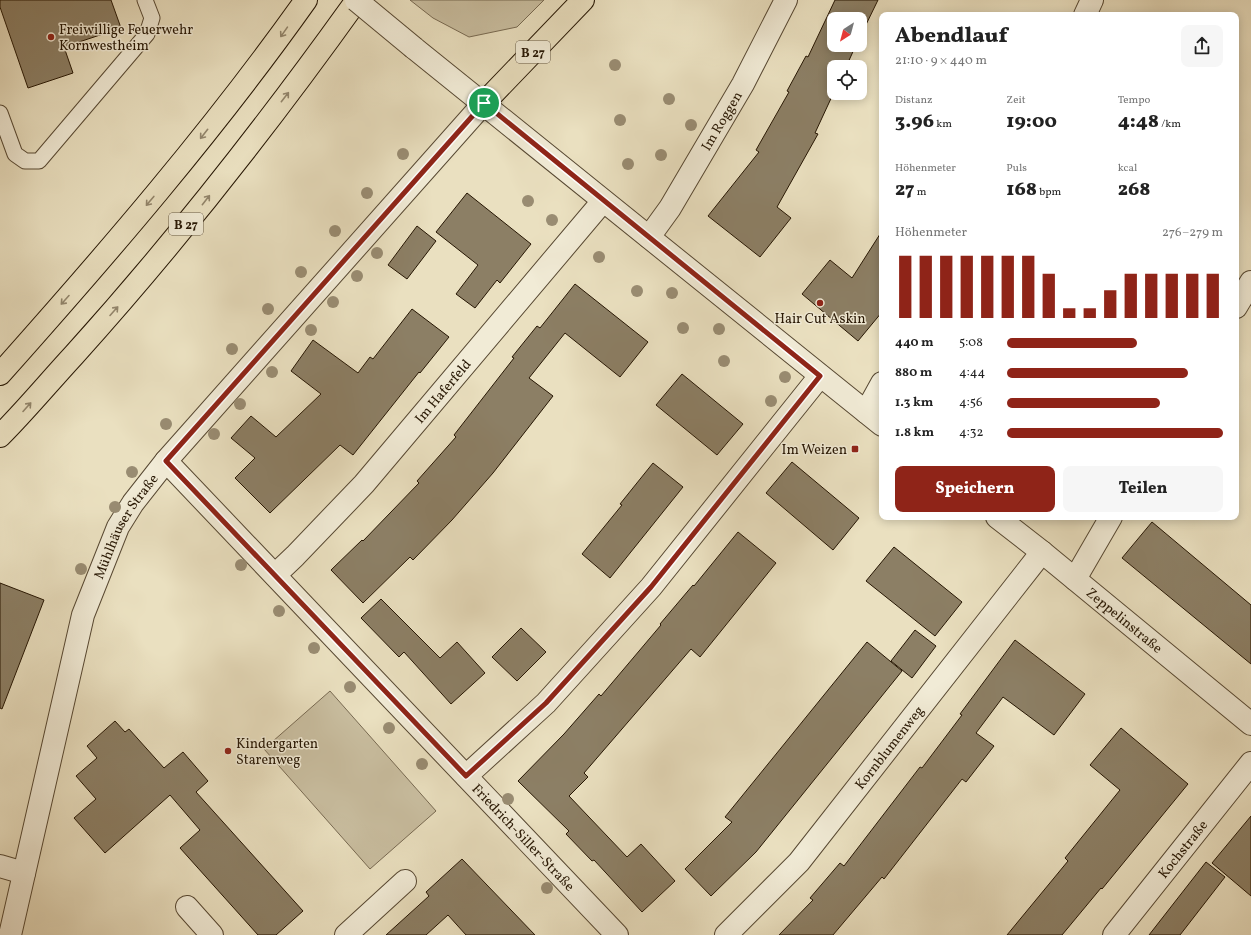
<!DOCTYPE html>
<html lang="de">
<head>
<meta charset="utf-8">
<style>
  :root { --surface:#fff; --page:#f6f6f6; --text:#222; --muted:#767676; --accent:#8f2418 }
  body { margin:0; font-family:Vollkorn,serif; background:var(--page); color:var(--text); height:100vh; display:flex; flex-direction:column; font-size:15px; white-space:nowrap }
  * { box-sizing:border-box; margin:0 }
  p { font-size:13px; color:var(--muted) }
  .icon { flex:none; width:22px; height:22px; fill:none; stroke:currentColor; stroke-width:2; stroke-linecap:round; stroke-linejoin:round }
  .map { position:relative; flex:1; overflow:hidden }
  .drawer { position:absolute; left:879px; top:12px; width:360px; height:508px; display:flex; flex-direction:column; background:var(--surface); border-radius:8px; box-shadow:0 2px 10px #0003 }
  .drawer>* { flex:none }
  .needle { width:26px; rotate:216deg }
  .fabs { position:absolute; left:827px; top:12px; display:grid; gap:8px }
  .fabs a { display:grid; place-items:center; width:40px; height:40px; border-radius:8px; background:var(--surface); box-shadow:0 2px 10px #0003; font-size:20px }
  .pin { position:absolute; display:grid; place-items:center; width:34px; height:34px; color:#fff; margin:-17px; border:2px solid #fff; border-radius:50%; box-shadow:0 1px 4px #0007 }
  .round { display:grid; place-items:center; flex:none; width:42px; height:42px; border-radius:8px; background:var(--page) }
  .headline { display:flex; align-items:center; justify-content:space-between; height:68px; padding:0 16px }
  h1 { font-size:22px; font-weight:800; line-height:30px }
  .figures { display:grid; grid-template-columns:repeat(3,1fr); gap:6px; height:68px; padding:4px 16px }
  .figures div { display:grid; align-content:center }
  .figures b { font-size:20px; font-weight:800 }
  .figures small { font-size:11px; font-weight:400 }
  .figures p { font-size:11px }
  .chart { height:112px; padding:8px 16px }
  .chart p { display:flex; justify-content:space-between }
  .chart svg { width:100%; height:72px; margin-top:4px; stroke:var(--accent); stroke-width:6 }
  .button { display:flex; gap:8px; margin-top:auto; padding:8px 16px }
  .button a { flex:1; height:46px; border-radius:8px; background:var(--accent); color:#fff; font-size:16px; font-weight:800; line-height:46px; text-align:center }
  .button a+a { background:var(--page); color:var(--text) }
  ul { padding:0 16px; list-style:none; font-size:13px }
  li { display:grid; grid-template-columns:64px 48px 1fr; align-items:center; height:30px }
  li i { height:10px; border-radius:5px; background:var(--accent) }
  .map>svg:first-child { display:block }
  .green { fill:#c9bea0; stroke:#786a52 }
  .building { fill:#8c7f65; stroke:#261603 }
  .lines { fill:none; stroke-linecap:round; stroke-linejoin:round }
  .service-casing { stroke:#574832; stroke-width:17 }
  .minor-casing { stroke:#574832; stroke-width:24 }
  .tertiary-casing { stroke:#574832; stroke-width:24 }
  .trunk-casing { stroke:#261603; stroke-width:24 }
  .service { stroke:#f1ebd6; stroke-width:15 }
  .minor { stroke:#f1ebd6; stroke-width:22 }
  .tertiary { stroke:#f1ebd6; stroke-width:22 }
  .trunk { stroke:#eae0c0; stroke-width:22 }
  .tertiary-bridge-casing { stroke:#574832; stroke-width:24; stroke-linecap:butt }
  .tertiary-bridge { stroke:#f1ebd6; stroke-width:22 }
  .tree { fill:#998c72 }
  .oneway { stroke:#92856b }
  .route-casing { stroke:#fff; stroke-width:8 }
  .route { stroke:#8f2418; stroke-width:5 }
  .poi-dot { fill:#8f2418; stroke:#f1ebd6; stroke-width:1.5 }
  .labels { text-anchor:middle; stroke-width:3; stroke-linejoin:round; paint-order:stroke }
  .shield { fill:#f1ebd6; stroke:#635642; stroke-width:1 }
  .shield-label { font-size:13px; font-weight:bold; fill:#261603 }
  .poi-label { font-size:14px; fill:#261603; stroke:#f1ebd6; text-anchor:start }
  .street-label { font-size:14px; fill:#261603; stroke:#f1ebd6 }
</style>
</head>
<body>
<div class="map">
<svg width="1251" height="935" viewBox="0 0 1251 935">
  <rect width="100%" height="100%" fill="#eae0c0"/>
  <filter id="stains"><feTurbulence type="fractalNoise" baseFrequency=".005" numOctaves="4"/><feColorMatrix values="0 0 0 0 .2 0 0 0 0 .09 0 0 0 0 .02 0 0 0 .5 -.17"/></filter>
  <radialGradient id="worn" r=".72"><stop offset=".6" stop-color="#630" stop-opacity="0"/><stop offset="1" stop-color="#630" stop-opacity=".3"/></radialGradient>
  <!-- green -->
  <g class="green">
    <polygon points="410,0 544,0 517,27 469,37 433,18"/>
    <polygon points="330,691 436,811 370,869 264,749"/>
  </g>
  <!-- building -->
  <g class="building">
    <polygon points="0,0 111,0 121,28 64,47 73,73 28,88 0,7"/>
    <polygon points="835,0 878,0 860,37 860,19 834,19 834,45 856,45 846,67 834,67 834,92 815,133 818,134 777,207 791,218 760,257 708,216 759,152 756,150 789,92 787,91 806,56 808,57"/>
    <polygon points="467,193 531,244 500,283 497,280 475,308 456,294 478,265 436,232"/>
    <polygon points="417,226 436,241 407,279 388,265"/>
    <polygon points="882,231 882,312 858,341 802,294 830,260 852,278"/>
    <polygon points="575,284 648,342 620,377 565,333 529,378 553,396 493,473 452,520 413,560 410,557 363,603 331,570 362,540 363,541 419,483 417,481 456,437 454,435 514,358 512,357 537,326 540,328"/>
    <polygon points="412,309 449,337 420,373 419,372 353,455 340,445 270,513 235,478 255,458 231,438 251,416 276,437 321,394 291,371 313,340 358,373 370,357 373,359"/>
    <polygon points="682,374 743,424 717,455 656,405"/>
    <polygon points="792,462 859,518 833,550 766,493"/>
    <polygon points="653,463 683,487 610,578 582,554 622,505 620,504"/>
    <polygon points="1152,522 1251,605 1251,664 1122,558"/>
    <polygon points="738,532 776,563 700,657 691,649 584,773 588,777 569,796 627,857 641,844 675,881 642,912 594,860 592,861 566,834 569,831 518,781 564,734 599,694 601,696 661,625 660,624 693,585 694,586"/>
    <polygon points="894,547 962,602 935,636 866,581"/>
    <polygon points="0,583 44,600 2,709 0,708"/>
    <polygon points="381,599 440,658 457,642 485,673 451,704 404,652 399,657 361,618"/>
    <polygon points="521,628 546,652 517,681 492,657"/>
    <polygon points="915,630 936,646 912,678 891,661"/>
    <polygon points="1015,640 1085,694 1054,735 1003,697 976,733 994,746 966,782 962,779 884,879 882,877 833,935 779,935 813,900 810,898 840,863 844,866 920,767 922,768 962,715 960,714"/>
    <polygon points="867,642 902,671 756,852 711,896 685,869 732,822 725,817"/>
    <polygon points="115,721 125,732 129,729 164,768 183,752 208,781 196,792 303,911 276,935 258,935 180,848 200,830 170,795 105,853 74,818 96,799 76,776 97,758 87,746"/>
    <polygon points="1121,728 1188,784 1102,889 1101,888 1062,935 1007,935 1068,861 1065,858 1120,790 1090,765"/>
    <polygon points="1251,816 1251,896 1212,863"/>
    <polygon points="462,859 535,935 466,935 448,915 426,935 386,935 429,896 426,892"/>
    <polygon points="1206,862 1225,877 1180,935 1149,935"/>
  </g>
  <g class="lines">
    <!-- service casing -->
    <g class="service-casing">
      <polyline id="service" points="0,113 15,154 25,161 39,161 147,34 152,18 145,0"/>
    </g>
    <!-- minor casing -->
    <g class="minor-casing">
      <g id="minor">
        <polyline points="1085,15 1092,0"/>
        <path id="s1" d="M649,237L670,208L743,84L786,0"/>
        <polyline points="1236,307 1251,282"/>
        <polyline points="866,412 882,383"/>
        <path id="s2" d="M166,461L617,935"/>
        <path id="s3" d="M275,575L295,556L364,484L603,201"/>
        <polyline points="1075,579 1111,517"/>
        <polyline points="466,776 546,703 651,587 820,376"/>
        <polyline points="0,866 24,873"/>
        <polyline points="187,907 212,935"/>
        <path id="s4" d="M10,935L83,615L118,527L133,503L166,461L484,103"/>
        <polyline points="346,935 405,881"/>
        <path id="s5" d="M726,935L799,862L1042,552"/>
        <path id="s6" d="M1114,935L1251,763"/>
      </g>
    </g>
    <!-- tertiary casing -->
    <g class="tertiary-casing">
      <g id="tertiary">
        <polyline points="414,48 882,425"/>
        <path id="s7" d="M997,517L1042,552L1251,724"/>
      </g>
    </g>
    <!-- trunk casing -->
    <g class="trunk-casing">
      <g id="trunk">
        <polyline points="484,103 583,0"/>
        <path d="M0,374C107,254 213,131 306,0"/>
        <path d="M0,436C26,410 49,382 74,355C175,243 269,123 357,0"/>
      </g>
    </g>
    <!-- service -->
    <use href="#service" class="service"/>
    <!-- minor -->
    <use href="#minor" class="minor"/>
    <!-- tertiary -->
    <use href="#tertiary" class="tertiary"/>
    <!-- trunk -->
    <use href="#trunk" class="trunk"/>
    <!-- tertiary-bridge casing -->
    <g class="tertiary-bridge-casing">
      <polyline id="tertiary-bridge" points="356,0 414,48"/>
    </g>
    <!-- tertiary-bridge -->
    <use href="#tertiary-bridge" class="tertiary-bridge"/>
  </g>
  <!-- trees -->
  <g class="tree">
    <circle cx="615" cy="65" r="6"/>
    <circle cx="669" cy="99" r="6"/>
    <circle cx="620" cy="120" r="6"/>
    <circle cx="691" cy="125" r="6"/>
    <circle cx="403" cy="154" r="6"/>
    <circle cx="661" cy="155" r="6"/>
    <circle cx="628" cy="164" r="6"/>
    <circle cx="367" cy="193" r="6"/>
    <circle cx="528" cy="201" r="6"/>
    <circle cx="552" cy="220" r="6"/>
    <circle cx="335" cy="231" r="6"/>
    <circle cx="377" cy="253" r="6"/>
    <circle cx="599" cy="257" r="6"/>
    <circle cx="301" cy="272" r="6"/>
    <circle cx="357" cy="276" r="6"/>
    <circle cx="637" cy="291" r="6"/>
    <circle cx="672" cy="293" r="6"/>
    <circle cx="333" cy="302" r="6"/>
    <circle cx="268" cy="309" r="6"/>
    <circle cx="683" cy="328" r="6"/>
    <circle cx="719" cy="329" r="6"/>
    <circle cx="311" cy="330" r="6"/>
    <circle cx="232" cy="349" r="6"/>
    <circle cx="724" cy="361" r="6"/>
    <circle cx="272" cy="372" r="6"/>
    <circle cx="785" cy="377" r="6"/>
    <circle cx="771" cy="401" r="6"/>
    <circle cx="240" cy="404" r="6"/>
    <circle cx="166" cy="424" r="6"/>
    <circle cx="214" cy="434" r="6"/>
    <circle cx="132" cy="472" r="6"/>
    <circle cx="115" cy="507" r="6"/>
    <circle cx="241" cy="565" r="6"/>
    <circle cx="81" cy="569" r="6"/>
    <circle cx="279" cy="611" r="6"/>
    <circle cx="314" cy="648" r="6"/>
    <circle cx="350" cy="687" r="6"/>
    <circle cx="389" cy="728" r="6"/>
    <circle cx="422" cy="764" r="6"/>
    <circle cx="508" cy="799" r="6"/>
    <circle cx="547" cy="888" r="6"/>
  </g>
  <!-- one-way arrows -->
  <defs><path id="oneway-shaft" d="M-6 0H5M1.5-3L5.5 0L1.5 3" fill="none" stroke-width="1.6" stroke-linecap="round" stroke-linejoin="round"/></defs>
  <g class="oneway">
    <use href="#oneway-shaft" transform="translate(284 32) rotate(125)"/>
    <use href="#oneway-shaft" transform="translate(285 97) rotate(-52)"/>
    <use href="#oneway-shaft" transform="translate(204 134) rotate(128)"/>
    <use href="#oneway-shaft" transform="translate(206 200) rotate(-52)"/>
    <use href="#oneway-shaft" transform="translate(150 201) rotate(130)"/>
    <use href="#oneway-shaft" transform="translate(65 300) rotate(132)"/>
    <use href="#oneway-shaft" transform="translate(114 311) rotate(-48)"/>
    <use href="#oneway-shaft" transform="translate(27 407) rotate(-48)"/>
  </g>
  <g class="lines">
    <!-- route casing -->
    <g class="route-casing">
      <polygon id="route" points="484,103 820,376 651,587 546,703 466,776 166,461"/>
    </g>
    <!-- route -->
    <use href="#route" class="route"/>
  </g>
  <!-- markers -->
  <g class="poi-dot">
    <circle cx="51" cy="37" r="4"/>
    <circle cx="820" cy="303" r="4"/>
    <rect x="851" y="445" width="8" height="8" rx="2"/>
    <circle cx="228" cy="751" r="4"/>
  </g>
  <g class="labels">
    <!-- shield labels -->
    <g class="shield">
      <rect x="516" y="41" width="34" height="22" rx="3"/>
      <rect x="169" y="213" width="34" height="22" rx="3"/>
    </g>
    <g class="shield-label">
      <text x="533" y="57">B 27</text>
      <text x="186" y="229">B 27</text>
    </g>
    <!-- poi labels -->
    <g class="poi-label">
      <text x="59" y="34">Freiwillige Feuerwehr<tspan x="59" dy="16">Kornwestheim</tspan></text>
      <text x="820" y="323" text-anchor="middle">Hair Cut Askin</text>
      <text x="847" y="454" text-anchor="end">Im Weizen</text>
      <text x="236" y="748">Kindergarten<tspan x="236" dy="16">Starenweg</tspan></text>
    </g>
    <!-- street labels -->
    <g class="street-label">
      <text dy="5" stroke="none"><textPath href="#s1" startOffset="137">Im Roggen</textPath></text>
      <text dy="5" stroke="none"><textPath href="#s3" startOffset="249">Im Haferfeld</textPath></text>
      <text dy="5" stroke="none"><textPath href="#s4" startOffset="427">Mühlhäuser Straße</textPath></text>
      <text dy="5" stroke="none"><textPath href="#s7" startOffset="164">Zeppelinstraße</textPath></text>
      <text dy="5" stroke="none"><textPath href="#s5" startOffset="249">Kornblumenweg</textPath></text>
      <text dy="5" stroke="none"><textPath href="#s2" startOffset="519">Friedrich-Siller-Straße</textPath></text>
      <text dy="5" stroke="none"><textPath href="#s6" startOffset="110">Kochstraße</textPath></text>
    </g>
  </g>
  <rect width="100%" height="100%" filter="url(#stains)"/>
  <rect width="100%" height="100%" fill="url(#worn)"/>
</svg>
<div class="fabs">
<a><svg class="needle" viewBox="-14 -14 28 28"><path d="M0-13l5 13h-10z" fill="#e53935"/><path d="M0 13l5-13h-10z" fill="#767676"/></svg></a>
<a><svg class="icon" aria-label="locate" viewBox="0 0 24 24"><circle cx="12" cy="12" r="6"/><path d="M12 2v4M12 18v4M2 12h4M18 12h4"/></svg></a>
</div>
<div class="pin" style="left:484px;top:103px;background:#1e9e55"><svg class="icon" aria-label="arrive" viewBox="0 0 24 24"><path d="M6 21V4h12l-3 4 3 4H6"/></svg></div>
<section class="drawer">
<div class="headline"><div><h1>Abendlauf</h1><p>21:10 · 9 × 440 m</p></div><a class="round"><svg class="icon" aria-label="share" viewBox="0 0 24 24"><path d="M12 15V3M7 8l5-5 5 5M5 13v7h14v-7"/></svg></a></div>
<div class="figures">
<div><p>Distanz</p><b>3.96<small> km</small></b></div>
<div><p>Zeit</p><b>19:00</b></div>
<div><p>Tempo</p><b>4:48<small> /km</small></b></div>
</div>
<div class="figures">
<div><p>Höhenmeter</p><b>27<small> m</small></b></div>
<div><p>Puls</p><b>168<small> bpm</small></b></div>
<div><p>kcal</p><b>268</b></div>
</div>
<div class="chart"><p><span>Höhenmeter</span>276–279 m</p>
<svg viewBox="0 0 160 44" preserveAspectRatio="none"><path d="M5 44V6M15 44V6M25 44V6M35 44V6M45 44V6M55 44V6M65 44V6M75 44V17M85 44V38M95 44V38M105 44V27M115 44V17M125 44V17M135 44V17M145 44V17M155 44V17"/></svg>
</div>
<ul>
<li><b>440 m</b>5:08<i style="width:60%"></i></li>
<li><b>880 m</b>4:44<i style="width:84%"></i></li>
<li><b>1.3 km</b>4:56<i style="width:71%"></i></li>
<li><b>1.8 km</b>4:32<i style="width:100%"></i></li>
</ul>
<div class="button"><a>Speichern</a><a>Teilen</a></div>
</section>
</div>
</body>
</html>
